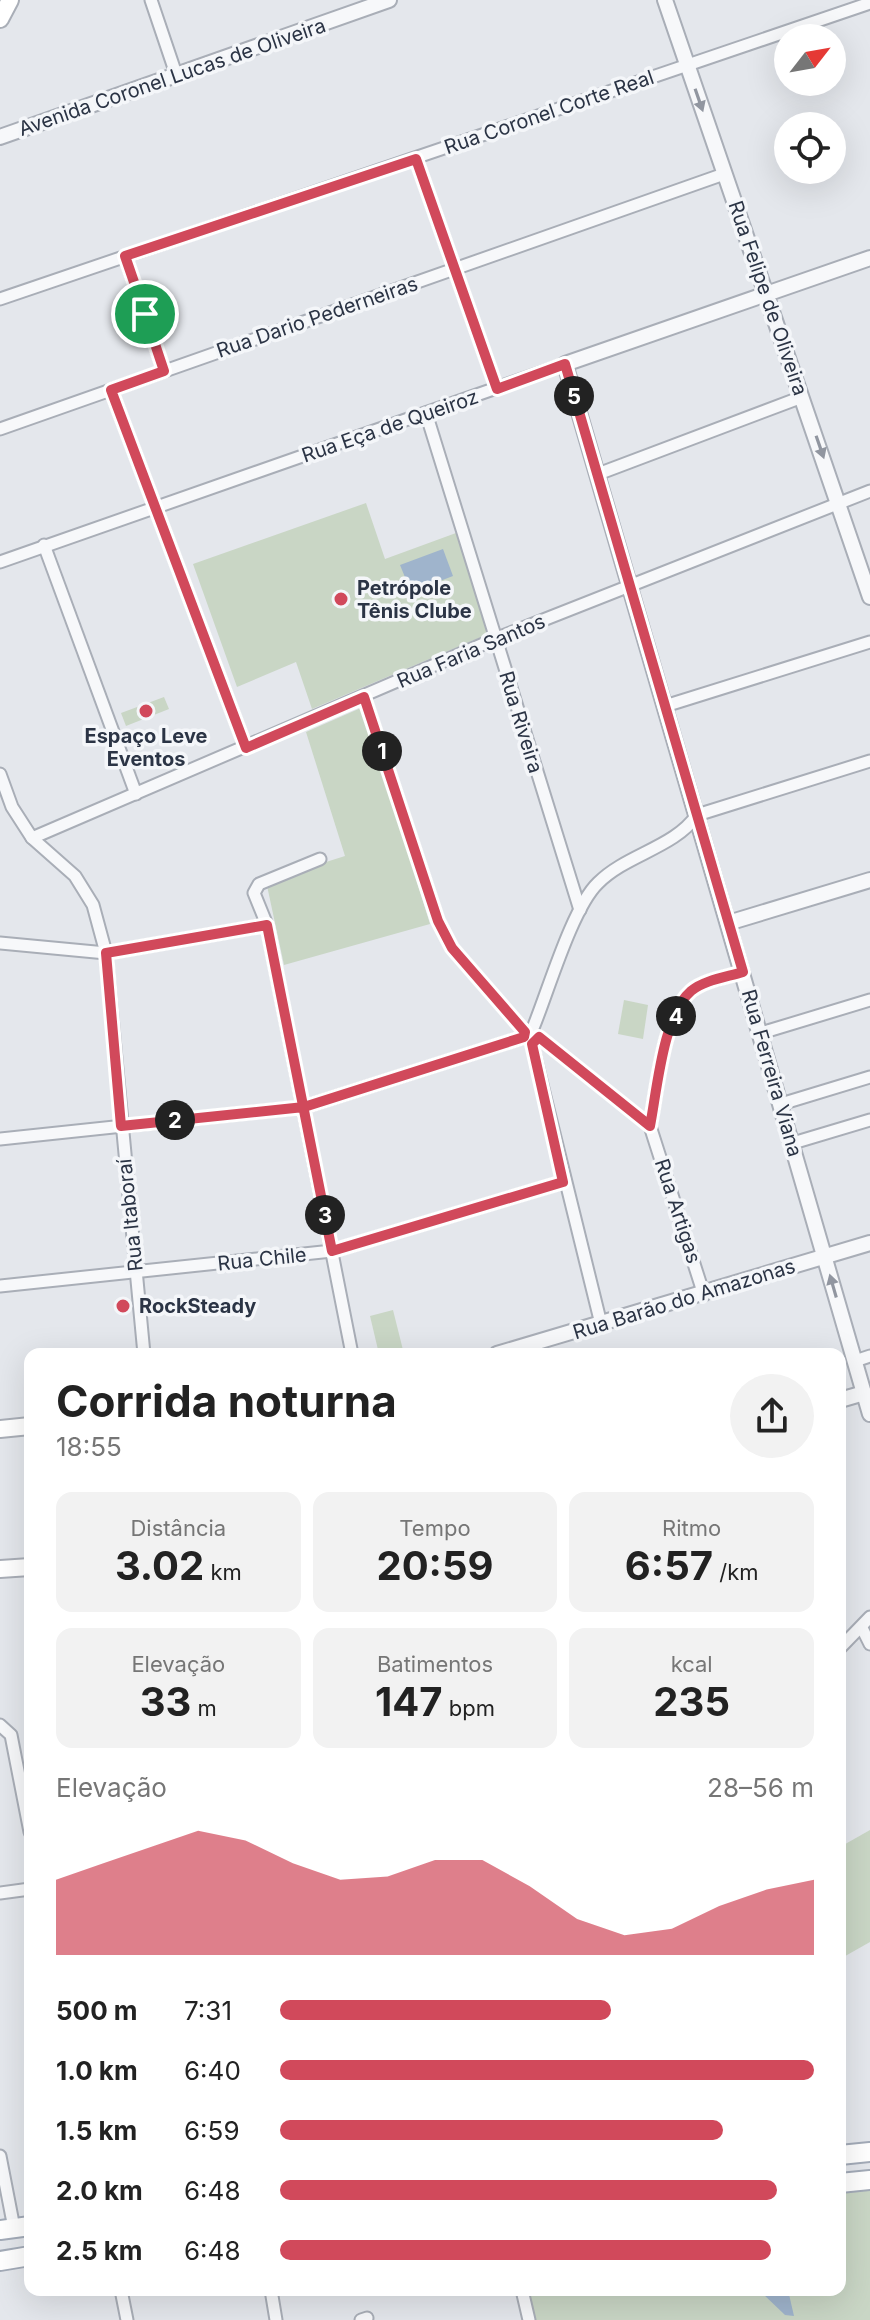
<!DOCTYPE html>
<html lang="pt">
<head>
<meta charset="utf-8">
<style>
  :root { --surface:#fff; --page:#f2f2f2; --text:#222; --muted:#767676; --accent:#d1495b }
  body { margin:0; font-family:Inter,sans-serif; background:var(--page); color:var(--text); height:100vh; display:flex; flex-direction:column; font-size:30px; white-space:nowrap }
  * { box-sizing:border-box; margin:0 }
  p { font-size:26px; color:var(--muted) }
  .icon { flex:none; width:44px; height:44px; fill:none; stroke:currentColor; stroke-width:2; stroke-linecap:round; stroke-linejoin:round }
  .map { position:relative; flex:1; overflow:hidden }
  .panel { position:absolute; left:24px; top:1348px; width:822px; height:948px; display:flex; flex-direction:column; background:var(--surface); border-radius:16px; box-shadow:0 8px 32px #0002 }
  .panel>* { flex:none }
  .needle { width:52px; rotate:59deg }
  .controls { position:absolute; left:774px; top:24px; display:grid; gap:16px }
  .controls a { display:grid; place-items:center; width:72px; height:72px; border-radius:50%; background:var(--surface); box-shadow:0 8px 32px #0002; font-size:40px }
  .pin { position:absolute; display:grid; place-items:center; width:68px; height:68px; color:#fff; margin:-34px; border:4px solid #fff; border-radius:50%; box-shadow:0 2px 8px #0007 }
  .km { position:absolute; width:40px; height:40px; margin:-20px; border-radius:50%; background:#222; color:#fff; font-size:22px; line-height:40px; text-align:center }
  .round { display:grid; place-items:center; flex:none; width:84px; height:84px; border-radius:42px; background:var(--page) }
  .overview { display:flex; align-items:center; justify-content:space-between; height:136px; padding:0 32px }
  h1 { font-size:44px; font-weight:700; line-height:60px }
  .stats { display:grid; grid-template-columns:repeat(3,1fr); gap:12px; height:136px; padding:8px 32px }
  .stats div { display:grid; align-content:center; border-radius:16px; background:var(--page); text-align:center }
  .stats b { font-size:40px; font-weight:700 }
  .stats small { font-size:22px; font-weight:400 }
  .stats p { font-size:22px }
  .chart { height:224px; padding:16px 32px }
  .chart p { display:flex; justify-content:space-between }
  .chart svg { width:100%; height:144px; margin-top:8px; fill:var(--accent); opacity:.7 }
  ul { padding:0 32px; list-style:none; font-size:26px }
  li { display:grid; grid-template-columns:128px 96px 1fr; align-items:center; height:60px }
  li i { height:20px; border-radius:10px; background:var(--accent) }
  .map>svg:first-child { display:block }
  .green { fill:#c9d6c5 }
  .water { fill:#9fb4cc }
  .lines { fill:none; stroke-linecap:round; stroke-linejoin:round }
  .minor-casing { stroke:#a9aeb7; stroke-width:15 }
  .tertiary-casing { stroke:#a9aeb7; stroke-width:18 }
  .secondary-casing { stroke:#a9aeb7; stroke-width:20 }
  .primary-casing { stroke:#a3abb8; stroke-width:22 }
  .minor { stroke:#f7f8fa; stroke-width:11 }
  .tertiary { stroke:#f7f8fa; stroke-width:14 }
  .secondary { stroke:#fff; stroke-width:16 }
  .primary { stroke:#fff; stroke-width:18 }
  .oneway { fill:#9196a0 }
  .route-casing { stroke:#fff; stroke-width:16 }
  .route { stroke:#d1495b; stroke-width:10 }
  .poi-dot { fill:#d1495b; stroke:#f4f6f9; stroke-width:3 }
  .labels { text-anchor:middle; stroke-width:7; stroke-linejoin:round; paint-order:stroke }
  .street-label { font-size:20px; fill:#2b3445; stroke:#f4f6f9 }
  .poi-label { font-size:20px; font-weight:bold; fill:#2b3445; stroke:#f4f6f9; text-anchor:start }
</style>
</head>
<body>
<div class="map">
<svg width="870" height="2320" viewBox="0 0 870 2320">
  <rect width="100%" height="100%" fill="#e4e7ec"/>
  <!-- green -->
  <g class="green">
    <polygon points="366,503 385,559 456,533 488,634 312,709 296,662 237,687 193,564"/>
    <polygon points="164,697 169,709 126,726 121,713"/>
    <polygon points="363,707 430,924 284,965 266,881 345,856 306,732"/>
    <polygon points="624,1000 648,1005 643,1039 618,1034"/>
    <polygon points="393,1310 404,1354 379,1354 370,1316"/>
    <polygon points="870,1830 870,1942 840,1959 840,1847"/>
    <polygon points="870,2188 870,2320 533,2320 527,2290 840,2290 840,2190"/>
  </g>
  <!-- water -->
  <g class="water">
    <polygon points="443,549 453,576 411,592 400,565"/>
    <polygon points="759,2290 788,2290 794,2316 785,2315"/>
  </g>
  <g class="lines">
    <!-- minor casing -->
    <g class="minor-casing">
      <g id="minor">
        <polyline points="151,0 177,77"/>
        <polyline points="416,159 497,389"/>
        <polyline points="125,256 164,371"/>
        <polyline points="0,299 870,3"/>
        <polyline points="111,390 246,748"/>
        <polyline points="426,413 580,910"/>
        <polyline points="0,429 724,174"/>
        <polyline points="598,474 802,397"/>
        <polyline points="44,545 136,794"/>
        <polyline points="0,562 565,364"/>
        <polyline points="364,697 438,921 452,948 525,1032"/>
        <polyline points="665,706 870,642"/>
        <polyline points="0,774 12,807 32,838 75,876 93,905 106,953 144,1354"/>
        <polyline points="32,838 495,639 870,491"/>
        <polyline points="320,859 259,884 254,893 267,925 352,1354"/>
        <polyline points="0,943 106,953 267,925"/>
        <path d="M533,1028C548,992 572,908 598,883C627,854 674,848 697,815L870,761"/>
        <polyline points="761,1033 870,1000"/>
        <polyline points="539,1037 650,1126 704,1295"/>
        <polyline points="532,1044 601,1324"/>
        <polyline points="781,1104 870,1077"/>
        <path d="M650,1126C657,1091 663,1014 691,991C704,980 727,977 743,972"/>
        <polyline points="0,1139 304,1107 524,1037"/>
        <polyline points="793,1143 870,1120"/>
        <polyline points="0,1286 332,1251 563,1182"/>
        <polyline points="855,1361 870,1356"/>
        <polyline points="862,1628 870,1644"/>
        <polyline points="840,1648 870,1617"/>
        <polyline points="0,1725 11,1735 30,1832"/>
        <polyline points="0,1893 30,1889"/>
        <polyline points="0,2156 14,2228"/>
        <polyline points="121,2290 127,2320"/>
        <polyline points="271,2290 276,2320"/>
        <polyline points="522,2290 529,2320"/>
        <polyline points="361,2320 367,2318"/>
      </g>
    </g>
    <!-- tertiary casing -->
    <g class="tertiary-casing">
      <g id="tertiary">
        <polyline points="665,0 870,597"/>
        <polyline points="0,137 389,0"/>
        <polyline points="870,258 565,364 870,1414"/>
        <polyline points="728,923 870,880"/>
        <polyline points="497,1354 870,1243"/>
        <polyline points="840,1400 864,1393"/>
      </g>
    </g>
    <!-- secondary casing -->
    <g class="secondary-casing">
      <g id="secondary">
        <polyline points="0,19 10,0"/>
        <polyline points="0,1429 30,1426"/>
        <polyline points="0,1569 30,1567"/>
      </g>
    </g>
    <!-- primary casing -->
    <g class="primary-casing">
      <g id="primary">
        <polyline points="840,2155 870,2152"/>
        <polyline points="840,2183 870,2180"/>
        <polyline points="0,2230 30,2226"/>
        <polyline points="0,2261 30,2256"/>
      </g>
    </g>
    <!-- minor -->
    <use href="#minor" class="minor"/>
    <!-- tertiary -->
    <use href="#tertiary" class="tertiary"/>
    <!-- secondary -->
    <use href="#secondary" class="secondary"/>
    <!-- primary -->
    <use href="#primary" class="primary"/>
  </g>
  <!-- one-way arrows -->
  <defs><path id="oneway-solid" d="M-6-.8H1V-3.2L6.5 0L1 3.2V.8H-6Z" transform="scale(2)"/></defs>
  <g class="oneway">
    <use href="#oneway-solid" transform="translate(699 100) rotate(71)"/>
    <use href="#oneway-solid" transform="translate(820 447) rotate(71)"/>
    <use href="#oneway-solid" transform="translate(833 1286) rotate(-106)"/>
  </g>
  <g class="lines">
    <!-- route casing -->
    <g class="route-casing">
      <path id="route" d="M145,314L164,371L111,390L246,748L364,697L438,921L452,948L525,1032L524,1037L304,1107L121,1126L106,953L267,925L332,1251L563,1182L532,1044L539,1037L650,1126C657,1091 663,1015 691,991C704,980 727,977 743,972L565,364L497,389L416,159L125,256L145,314"/>
    </g>
    <!-- route -->
    <use href="#route" class="route"/>
  </g>
  <!-- markers -->
  <g class="poi-dot">
    <circle cx="341" cy="599" r="8"/>
    <circle cx="146" cy="711" r="8"/>
    <circle cx="123" cy="1306" r="8"/>
  </g>
  <g class="labels">
    <!-- street labels -->
    <g class="street-label">
      <text transform="translate(172 77) rotate(-19)" y="7">Avenida Coronel Lucas de Oliveira</text>
      <text transform="translate(549 112) rotate(-19)" y="7">Rua Coronel Corte Real</text>
      <text transform="translate(768 298) rotate(71)" y="7">Rua Felipe de Oliveira</text>
      <text transform="translate(317 317) rotate(-19)" y="7">Rua Dario Pederneiras</text>
      <text transform="translate(390 426) rotate(-19)" y="7">Rua Eça de Queiroz</text>
      <text transform="translate(471 651) rotate(-23)" y="7">Rua Faria Santos</text>
      <text transform="translate(521 722) rotate(73)" y="7">Rua Riveira</text>
      <text transform="translate(772 1073) rotate(74)" y="7">Rua Ferreira Viana</text>
      <text transform="translate(678 1211) rotate(72)" y="7">Rua Artigas</text>
      <text transform="translate(130 1215) rotate(-96)" y="7">Rua Itaboraí</text>
      <text transform="translate(262 1259) rotate(-6)" y="7">Rua Chile</text>
      <text transform="translate(684 1299) rotate(-17)" y="7">Rua Barão do Amazonas</text>
    </g>
    <!-- poi labels -->
    <g class="poi-label">
      <text x="357" y="595">Petrópole<tspan x="357" dy="23">Tênis Clube</tspan></text>
      <text x="146" y="743" text-anchor="middle">Espaço Leve<tspan x="146" dy="23">Eventos</tspan></text>
      <text x="139" y="1313">RockSteady</text>
    </g>
  </g>
</svg>
<div class="controls">
<a><svg class="needle" viewBox="-14 -14 28 28"><path d="M0-13l5 13h-10z" fill="#e53935"/><path d="M0 13l5-13h-10z" fill="#767676"/></svg></a>
<a><svg class="icon" aria-label="locate" viewBox="0 0 24 24"><circle cx="12" cy="12" r="6"/><path d="M12 2v4M12 18v4M2 12h4M18 12h4"/></svg></a>
</div>
<div class="pin" style="left:145px;top:314px;background:#1e9e55"><svg class="icon" aria-label="arrive" viewBox="0 0 24 24"><path d="M6 21V4h12l-3 4 3 4H6"/></svg></div>
<b class="km" style="left:382px;top:751px">1</b>
<b class="km" style="left:175px;top:1120px">2</b>
<b class="km" style="left:325px;top:1215px">3</b>
<b class="km" style="left:676px;top:1016px">4</b>
<b class="km" style="left:574px;top:396px">5</b>
<section class="panel">
<div class="overview"><div><h1>Corrida noturna</h1><p>18:55</p></div><a class="round"><svg class="icon" aria-label="share" viewBox="0 0 24 24"><path d="M12 15V3M7 8l5-5 5 5M5 13v7h14v-7"/></svg></a></div>
<div class="stats">
<div><p>Distância</p><b>3.02<small> km</small></b></div>
<div><p>Tempo</p><b>20:59</b></div>
<div><p>Ritmo</p><b>6:57<small> /km</small></b></div>
</div>
<div class="stats">
<div><p>Elevação</p><b>33<small> m</small></b></div>
<div><p>Batimentos</p><b>147<small> bpm</small></b></div>
<div><p>kcal</p><b>235</b></div>
</div>
<div class="chart"><p><span>Elevação</span>28–56 m</p>
<svg viewBox="0 0 160 44" preserveAspectRatio="none"><path d="M0 44V21L10 16L20 11L30 6L40 9L50 16L60 21L70 20L80 15L90 15L100 23L110 33L120 38L130 36L140 29L150 24L160 21V44z"/></svg>
</div>
<ul>
<li><b>500 m</b>7:31<i style="width:62%"></i></li>
<li><b>1.0 km</b>6:40<i style="width:100%"></i></li>
<li><b>1.5 km</b>6:59<i style="width:83%"></i></li>
<li><b>2.0 km</b>6:48<i style="width:93%"></i></li>
<li><b>2.5 km</b>6:48<i style="width:92%"></i></li>
</ul>
</section>
</div>
</body>
</html>
